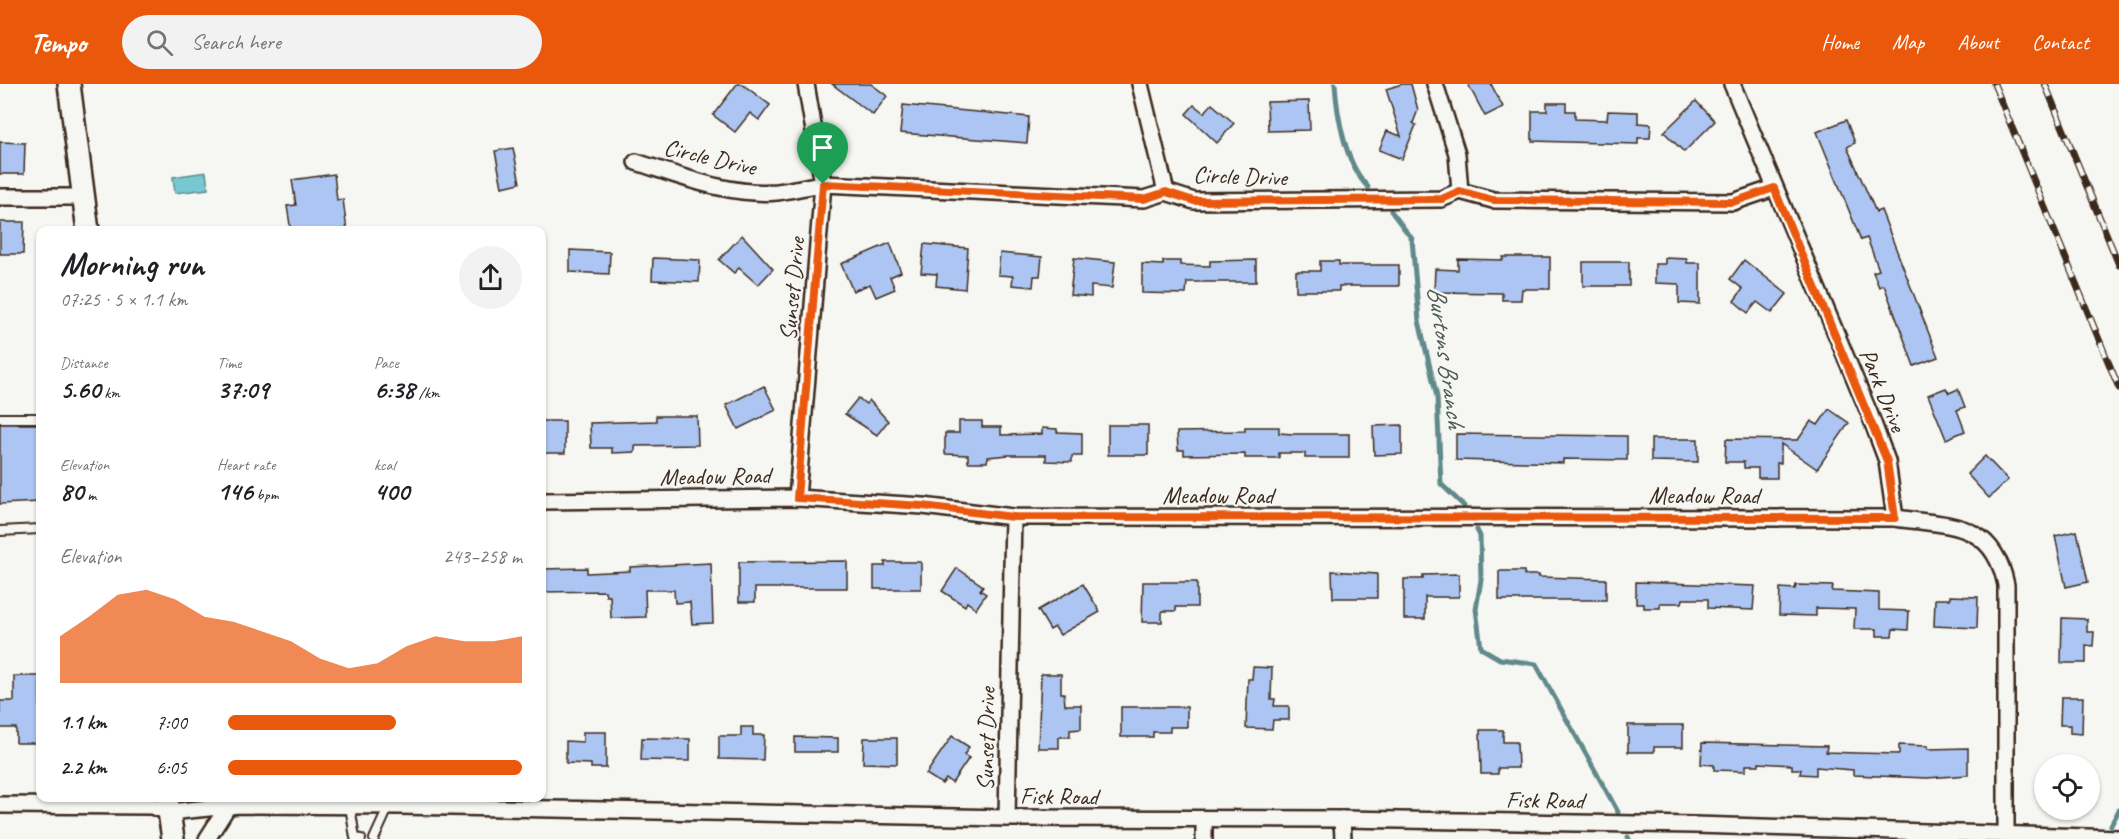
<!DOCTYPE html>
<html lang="en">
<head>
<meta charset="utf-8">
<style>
  :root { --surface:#fff; --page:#f2f2f2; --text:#202124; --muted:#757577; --accent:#ea580c }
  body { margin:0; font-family:Caveat,sans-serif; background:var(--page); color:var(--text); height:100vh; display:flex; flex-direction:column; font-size:22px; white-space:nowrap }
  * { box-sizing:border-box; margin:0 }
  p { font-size:20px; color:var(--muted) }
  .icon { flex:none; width:33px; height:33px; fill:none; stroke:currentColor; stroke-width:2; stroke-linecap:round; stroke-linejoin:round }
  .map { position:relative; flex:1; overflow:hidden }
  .side { position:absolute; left:36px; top:142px; width:510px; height:576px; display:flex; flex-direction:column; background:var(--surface); border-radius:12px; box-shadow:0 2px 4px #0004 }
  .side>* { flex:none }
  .tools { position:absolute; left:2034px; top:670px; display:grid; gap:12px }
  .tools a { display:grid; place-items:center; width:66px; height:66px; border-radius:50%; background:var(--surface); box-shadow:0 2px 4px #0004; font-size:30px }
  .pin { position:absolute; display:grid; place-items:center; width:51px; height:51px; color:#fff; margin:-62px -26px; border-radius:50% 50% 50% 0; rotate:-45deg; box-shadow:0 0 6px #0007 }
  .pin .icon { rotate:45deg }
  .round { display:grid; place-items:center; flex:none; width:63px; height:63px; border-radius:32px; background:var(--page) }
  .headline { display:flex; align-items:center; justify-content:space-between; height:102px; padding:0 24px }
  h1 { font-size:33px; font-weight:600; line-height:45px }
  .figures { display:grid; grid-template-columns:repeat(3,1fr); gap:9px; height:102px; padding:6px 24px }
  .figures div { display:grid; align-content:center }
  .figures b { font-size:26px; font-weight:600 }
  .figures small { font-size:16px; font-weight:400 }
  .figures p { font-size:16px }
  .chart { height:168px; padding:12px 24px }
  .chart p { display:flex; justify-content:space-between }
  .chart svg { width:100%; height:108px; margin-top:6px; fill:var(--accent); opacity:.7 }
  ul { padding:0 24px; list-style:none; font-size:20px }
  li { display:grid; grid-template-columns:96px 72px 1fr; align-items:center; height:45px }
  li i { height:15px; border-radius:8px; background:var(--accent) }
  header { display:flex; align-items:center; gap:36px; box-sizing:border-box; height:84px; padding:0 30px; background:var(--accent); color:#fff }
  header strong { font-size:28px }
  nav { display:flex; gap:33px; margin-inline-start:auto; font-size:21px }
  .search { width:420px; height:54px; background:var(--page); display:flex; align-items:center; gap:15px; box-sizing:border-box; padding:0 21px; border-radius:33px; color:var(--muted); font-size:22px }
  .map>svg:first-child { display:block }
  .water { fill:#78c8d2; stroke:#60898a; stroke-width:1.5 }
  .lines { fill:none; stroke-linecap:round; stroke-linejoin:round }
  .stream { stroke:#60898a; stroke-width:5 }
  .building { fill:#acc5f2; stroke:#3b2a1e; stroke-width:1.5 }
  .lane-casing { stroke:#3b2a1e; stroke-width:12 }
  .street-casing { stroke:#3b2a1e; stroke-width:20 }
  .secondary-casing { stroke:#3b2a1e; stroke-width:26 }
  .lane { stroke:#f6f6f2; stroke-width:8 }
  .street { stroke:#f6f6f2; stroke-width:15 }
  .secondary { stroke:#f6f6f2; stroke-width:21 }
  .rail-casing { stroke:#3b2a1e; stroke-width:7 }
  .rail { stroke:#f6f6f2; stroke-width:4.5; stroke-dasharray:14; stroke-linecap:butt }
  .route-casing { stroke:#fff; stroke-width:12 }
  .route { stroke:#ea580c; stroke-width:8 }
  .labels { text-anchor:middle; stroke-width:4.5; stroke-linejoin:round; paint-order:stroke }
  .street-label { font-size:24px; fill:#3b2a1e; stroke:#f6f6f2 }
  .water-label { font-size:26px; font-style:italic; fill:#4d5954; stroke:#f6f6f2 }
</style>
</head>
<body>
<header>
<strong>Tempo</strong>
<div class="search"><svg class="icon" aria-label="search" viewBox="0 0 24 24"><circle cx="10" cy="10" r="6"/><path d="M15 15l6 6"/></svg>Search here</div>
<nav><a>Home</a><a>Map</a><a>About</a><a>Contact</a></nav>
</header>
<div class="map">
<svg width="2119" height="755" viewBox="0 0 2119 755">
  <rect width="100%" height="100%" fill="#f6f6f2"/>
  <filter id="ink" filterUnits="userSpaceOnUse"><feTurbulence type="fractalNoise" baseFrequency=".0167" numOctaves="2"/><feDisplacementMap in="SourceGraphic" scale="12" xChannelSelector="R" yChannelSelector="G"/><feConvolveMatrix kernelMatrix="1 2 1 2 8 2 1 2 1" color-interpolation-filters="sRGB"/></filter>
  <g filter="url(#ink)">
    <!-- water -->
    <polygon class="water" points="206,88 208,105 175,109 173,93"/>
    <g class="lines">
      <!-- stream -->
      <g class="stream">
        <path d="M1335,0C1337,31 1345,80 1368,103"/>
        <polyline points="1391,127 1412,155 1419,237 1437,313 1441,400 1464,422"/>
        <polyline points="1477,446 1480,452 1481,496 1476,525 1481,564 1500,575 1536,580 1618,728"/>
        <polyline points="2111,741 2119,726"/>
        <polyline points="1628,753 1629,755"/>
      </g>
    </g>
    <!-- building -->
    <g class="building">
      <polygon points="737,0 742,0 770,21 759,36 750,29 735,48 713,31"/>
      <polygon points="832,0 871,0 887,12 873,31"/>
      <polygon points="1402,0 1411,0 1418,26 1413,39 1416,41 1402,75 1379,66 1387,47 1401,52 1386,5"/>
      <polygon points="1468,0 1491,0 1503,23 1485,32"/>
      <polygon points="1309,17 1310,46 1268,47 1267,18"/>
      <polygon points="1696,17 1715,37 1684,68 1664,48"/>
      <polygon points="1547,19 1566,19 1566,27 1575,27 1575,35 1607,36 1608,27 1638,28 1638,39 1651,40 1650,54 1638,54 1638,60 1532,57 1532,27 1547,27"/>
      <polygon points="1212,20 1234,39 1217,59 1186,30 1194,21 1204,29"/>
      <polygon points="903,21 1029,33 1027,59 900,49"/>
      <polygon points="1846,36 1855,59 1847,63 1876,128 1881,126 1938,273 1914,282 1884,201 1879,203 1873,188 1879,186 1867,154 1861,156 1817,48"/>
      <polygon points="0,58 25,59 24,90 0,90"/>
      <polygon points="513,64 520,99 502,103 495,67"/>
      <polygon points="334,90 337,116 343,115 347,147 291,147 287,122 296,121 292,96"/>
      <polygon points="0,138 24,138 23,170 0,170"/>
      <polygon points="742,151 773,185 758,201 739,184 734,189 719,176"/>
      <polygon points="890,159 901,188 890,193 895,205 876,213 870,200 853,207 841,180"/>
      <polygon points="924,160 968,164 965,205 936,202 937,190 921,189"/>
      <polygon points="570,166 610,168 609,190 570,188"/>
      <polygon points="1000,169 1042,173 1040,192 1034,192 1033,203 1012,201 1013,192 998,191"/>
      <polygon points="1503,173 1550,173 1550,205 1522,205 1521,216 1502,216 1502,209 1434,208 1435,185 1458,186 1458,175 1503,176"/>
      <polygon points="653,174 700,176 699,198 652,196"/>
      <polygon points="1074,174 1115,178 1112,204 1091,202 1091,213 1070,211"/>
      <polygon points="1665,174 1687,175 1687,179 1700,179 1700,220 1679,219 1679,200 1655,199 1655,180 1665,180"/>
      <polygon points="1256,176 1256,198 1187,198 1186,210 1142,209 1142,180 1163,181 1163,177 1180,177 1180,181 1210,182 1210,177"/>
      <polygon points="1744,176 1787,210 1772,229 1757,218 1748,229 1734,217 1743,205 1730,195"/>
      <polygon points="1320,177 1339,177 1339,181 1399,181 1399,202 1339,202 1339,207 1296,207 1296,187 1320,187"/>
      <rect x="1583" y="178" width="46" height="24"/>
      <polygon points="764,302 776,326 738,345 726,321"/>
      <polygon points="1946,304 1949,309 1958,305 1965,323 1957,326 1965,347 1946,355 1928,311"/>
      <polygon points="858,314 866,320 869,316 888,337 877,351 845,330"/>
      <polygon points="1829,325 1849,339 1817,385 1781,360 1781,379 1777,379 1777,394 1758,394 1758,384 1744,384 1744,378 1725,378 1726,355 1798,356 1811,337 1818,341"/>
      <polygon points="656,332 697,332 698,361 635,362 635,368 612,369 612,364 591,364 590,339 656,337"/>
      <rect x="542" y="337" width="23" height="32"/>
      <polygon points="959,337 982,337 982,343 1001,343 1001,351 1042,350 1042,344 1057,345 1057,348 1082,349 1082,372 1072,372 1072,378 1046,377 1046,371 1009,371 988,373 987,378 968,378 968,371 945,370 945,349 959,349"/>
      <polygon points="0,340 40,340 40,418 0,420"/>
      <rect x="1108" y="341" width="40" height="30"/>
      <polygon points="1402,341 1402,370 1374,371 1373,342"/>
      <polygon points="1245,343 1279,343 1279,349 1293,350 1349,350 1349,374 1305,374 1305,369 1279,369 1279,374 1245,374 1245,370 1184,371 1184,366 1178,366 1177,348 1245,347"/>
      <polygon points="1456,350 1627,352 1627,376 1563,375 1563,379 1456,376"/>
      <polygon points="1651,355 1698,355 1698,378 1651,377"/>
      <polygon points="1985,372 2008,396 1989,414 1967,390"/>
      <polygon points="2077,447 2088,498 2066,503 2055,452"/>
      <polygon points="847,477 847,504 755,504 755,518 739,518 739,478"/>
      <polygon points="885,478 921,478 921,505 874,505 874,482 885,482"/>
      <polygon points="711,479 713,539 692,540 690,518 675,519 674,506 645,506 646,533 611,534 610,512 606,512 605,507 542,508 542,485 587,484 587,489 630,487 630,483"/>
      <polygon points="957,484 983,502 980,506 986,510 976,525 967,518 965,522 942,507"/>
      <polygon points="1332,487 1377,490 1377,514 1333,514"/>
      <polygon points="1499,487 1524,487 1524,491 1539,491 1539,493 1606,495 1606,516 1499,516"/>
      <polygon points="1459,490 1459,513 1425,513 1425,535 1404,535 1404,495 1423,495 1423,491"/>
      <polygon points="1143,498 1197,498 1197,523 1176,523 1176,527 1162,527 1162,538 1142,538"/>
      <polygon points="1636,498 1755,502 1753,526 1708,524 1708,515 1683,515 1682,519 1660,519 1660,524 1644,524 1644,520 1636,520"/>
      <polygon points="1083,500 1100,528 1060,551 1055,543 1050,546 1038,526"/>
      <polygon points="1796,501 1833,502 1832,507 1879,509 1879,526 1909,527 1908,546 1893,545 1892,552 1877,552 1877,545 1854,545 1855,525 1816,524 1816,532 1779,531 1780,504 1795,505"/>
      <polygon points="1950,512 1978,513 1977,544 1934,542 1935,515 1950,515"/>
      <polygon points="2062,534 2087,535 2087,548 2094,548 2093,562 2086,561 2086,579 2061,579"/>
      <polygon points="1253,583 1272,584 1271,615 1275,615 1274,622 1289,622 1289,636 1273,636 1272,645 1246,644 1248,595 1252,595"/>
      <polygon points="1041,590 1061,590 1061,609 1064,609 1065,621 1081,621 1081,645 1070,646 1070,653 1059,653 1059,664 1038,664"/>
      <polygon points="14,592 40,592 40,659 16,659 16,644 0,644 0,617 14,617"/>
      <polygon points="2061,613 2083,613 2082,650 2070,649 2070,641 2060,641"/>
      <polygon points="1121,623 1187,623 1187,643 1170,643 1170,648 1153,648 1153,653 1121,653"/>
      <polygon points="1628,641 1683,641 1683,663 1654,663 1654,668 1628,668"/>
      <polygon points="741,643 753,643 753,651 764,651 763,676 719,675 719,652 741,652"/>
      <polygon points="1480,646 1503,646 1503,658 1517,658 1518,684 1498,684 1498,690 1481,690"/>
      <polygon points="583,648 606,648 606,684 591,684 591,680 566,679 566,657 583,658"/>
      <polygon points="952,652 969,663 964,671 969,674 952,699 946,695 942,700 926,690"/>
      <polygon points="795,653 838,654 838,668 795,668"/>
      <polygon points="642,654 690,655 690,677 641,676"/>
      <polygon points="864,654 897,654 897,680 863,679"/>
      <polygon points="1702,659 1827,662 1826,668 1856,669 1899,670 1899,661 1928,662 1928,665 1968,664 1968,691 1927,694 1853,691 1853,686 1816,683 1816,691 1800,690 1801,685 1792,685 1792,681 1759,679 1759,681 1746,681 1746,687 1714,686 1714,681 1701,680"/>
    </g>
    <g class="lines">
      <!-- lane casing -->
      <g class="lane-casing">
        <g id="lane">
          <polyline points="0,334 40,334"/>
          <polyline points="0,447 40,445"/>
          <polyline points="350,722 355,754 361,755"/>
          <polyline points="374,755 389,722"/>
        </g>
      </g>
      <!-- street casing -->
      <g class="street-casing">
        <g id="street">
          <polyline points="1140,0 1166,108"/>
          <polyline points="1435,0 1457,70 1460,107"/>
          <polyline points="1732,0 1870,331 1887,377 1895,434"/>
          <path d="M636,78C681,92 729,112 777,108C792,106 808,102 823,100L1144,115L1166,108L1194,117L1441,115L1460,107L1493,116L1733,118L1774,104"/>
          <polyline points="0,113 84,113"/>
          <polyline points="797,414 823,100 806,0"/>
          <path d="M542,417L797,414L923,422L1013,433L1895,434C1949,442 1993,436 2006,501V752"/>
          <polyline points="0,721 151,722 169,728 239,721 398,722 1007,734 1342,735 1695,741 2119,754"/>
          <polyline points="1007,734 1013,433"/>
          <polyline points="1342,735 1343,755"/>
          <polyline points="207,755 228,722"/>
          <polyline points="1204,755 1204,735"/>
        </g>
      </g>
      <!-- secondary casing -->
      <g class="secondary-casing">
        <g id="secondary">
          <polyline points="69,0 88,147"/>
          <polyline points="167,714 173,755"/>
        </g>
      </g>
      <!-- lane -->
      <use href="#lane" class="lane"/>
      <!-- street -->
      <use href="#street" class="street"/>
      <!-- secondary -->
      <use href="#secondary" class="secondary"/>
      <!-- rail casing -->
      <g class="rail-casing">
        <g id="rail">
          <polyline points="1994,0 2119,304"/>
          <polyline points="2045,0 2119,181"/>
        </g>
      </g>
      <!-- rail -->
      <use href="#rail" class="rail"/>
    </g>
  </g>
  <g class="lines" filter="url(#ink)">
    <!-- route casing -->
    <g class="route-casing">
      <polygon id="route" points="823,100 1144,115 1166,108 1194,117 1442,115 1460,107 1493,116 1733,118 1774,104 1887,377 1895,434 1013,433 923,422 797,414"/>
    </g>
    <!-- route -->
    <use href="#route" class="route"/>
  </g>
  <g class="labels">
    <!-- street labels -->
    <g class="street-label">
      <text transform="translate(710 73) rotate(13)" y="8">Circle Drive</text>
      <text transform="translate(1240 92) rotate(2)" y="8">Circle Drive</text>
      <text transform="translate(792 205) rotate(-85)" y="8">Sunset Drive</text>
      <text transform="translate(1883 306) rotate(68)" y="8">Park Drive</text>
      <text transform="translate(715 392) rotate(-1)" y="8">Meadow Road</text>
      <text x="1218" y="419">Meadow Road</text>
      <text x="1704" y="419">Meadow Road</text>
      <text transform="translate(986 655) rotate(-89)" y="8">Sunset Drive</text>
      <text x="1059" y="720">Fisk Road</text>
      <text transform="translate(1545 716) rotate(1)" y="8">Fisk Road</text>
    </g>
    <!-- water labels -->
    <g class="water-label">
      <text transform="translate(1447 273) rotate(82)" y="9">Burtons Branch</text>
    </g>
  </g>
</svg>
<div class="tools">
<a><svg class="icon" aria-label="locate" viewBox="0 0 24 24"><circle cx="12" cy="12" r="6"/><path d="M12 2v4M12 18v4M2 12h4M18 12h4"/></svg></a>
</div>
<div class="pin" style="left:823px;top:100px;background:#1e9e55"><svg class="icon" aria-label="arrive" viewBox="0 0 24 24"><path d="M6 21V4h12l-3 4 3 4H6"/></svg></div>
<section class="side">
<div class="headline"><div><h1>Morning run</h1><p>07:25 · 5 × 1.1 km</p></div><a class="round"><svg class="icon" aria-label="share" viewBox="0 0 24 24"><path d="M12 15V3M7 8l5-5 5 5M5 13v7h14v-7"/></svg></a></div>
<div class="figures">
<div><p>Distance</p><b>5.60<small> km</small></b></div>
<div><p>Time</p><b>37:09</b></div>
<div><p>Pace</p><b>6:38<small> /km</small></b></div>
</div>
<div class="figures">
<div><p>Elevation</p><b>80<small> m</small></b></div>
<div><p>Heart rate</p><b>146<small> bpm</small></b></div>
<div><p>kcal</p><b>400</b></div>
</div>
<div class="chart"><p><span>Elevation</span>243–258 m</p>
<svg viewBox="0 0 160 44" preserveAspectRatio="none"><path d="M0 44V25L10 17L20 8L30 6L40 10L50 17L60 19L70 23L80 27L90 34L100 38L110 36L120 29L130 25L140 27L150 27L160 25V44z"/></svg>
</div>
<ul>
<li><b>1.1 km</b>7:00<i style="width:57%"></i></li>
<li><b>2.2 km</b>6:05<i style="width:100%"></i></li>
</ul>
</section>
</div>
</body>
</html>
